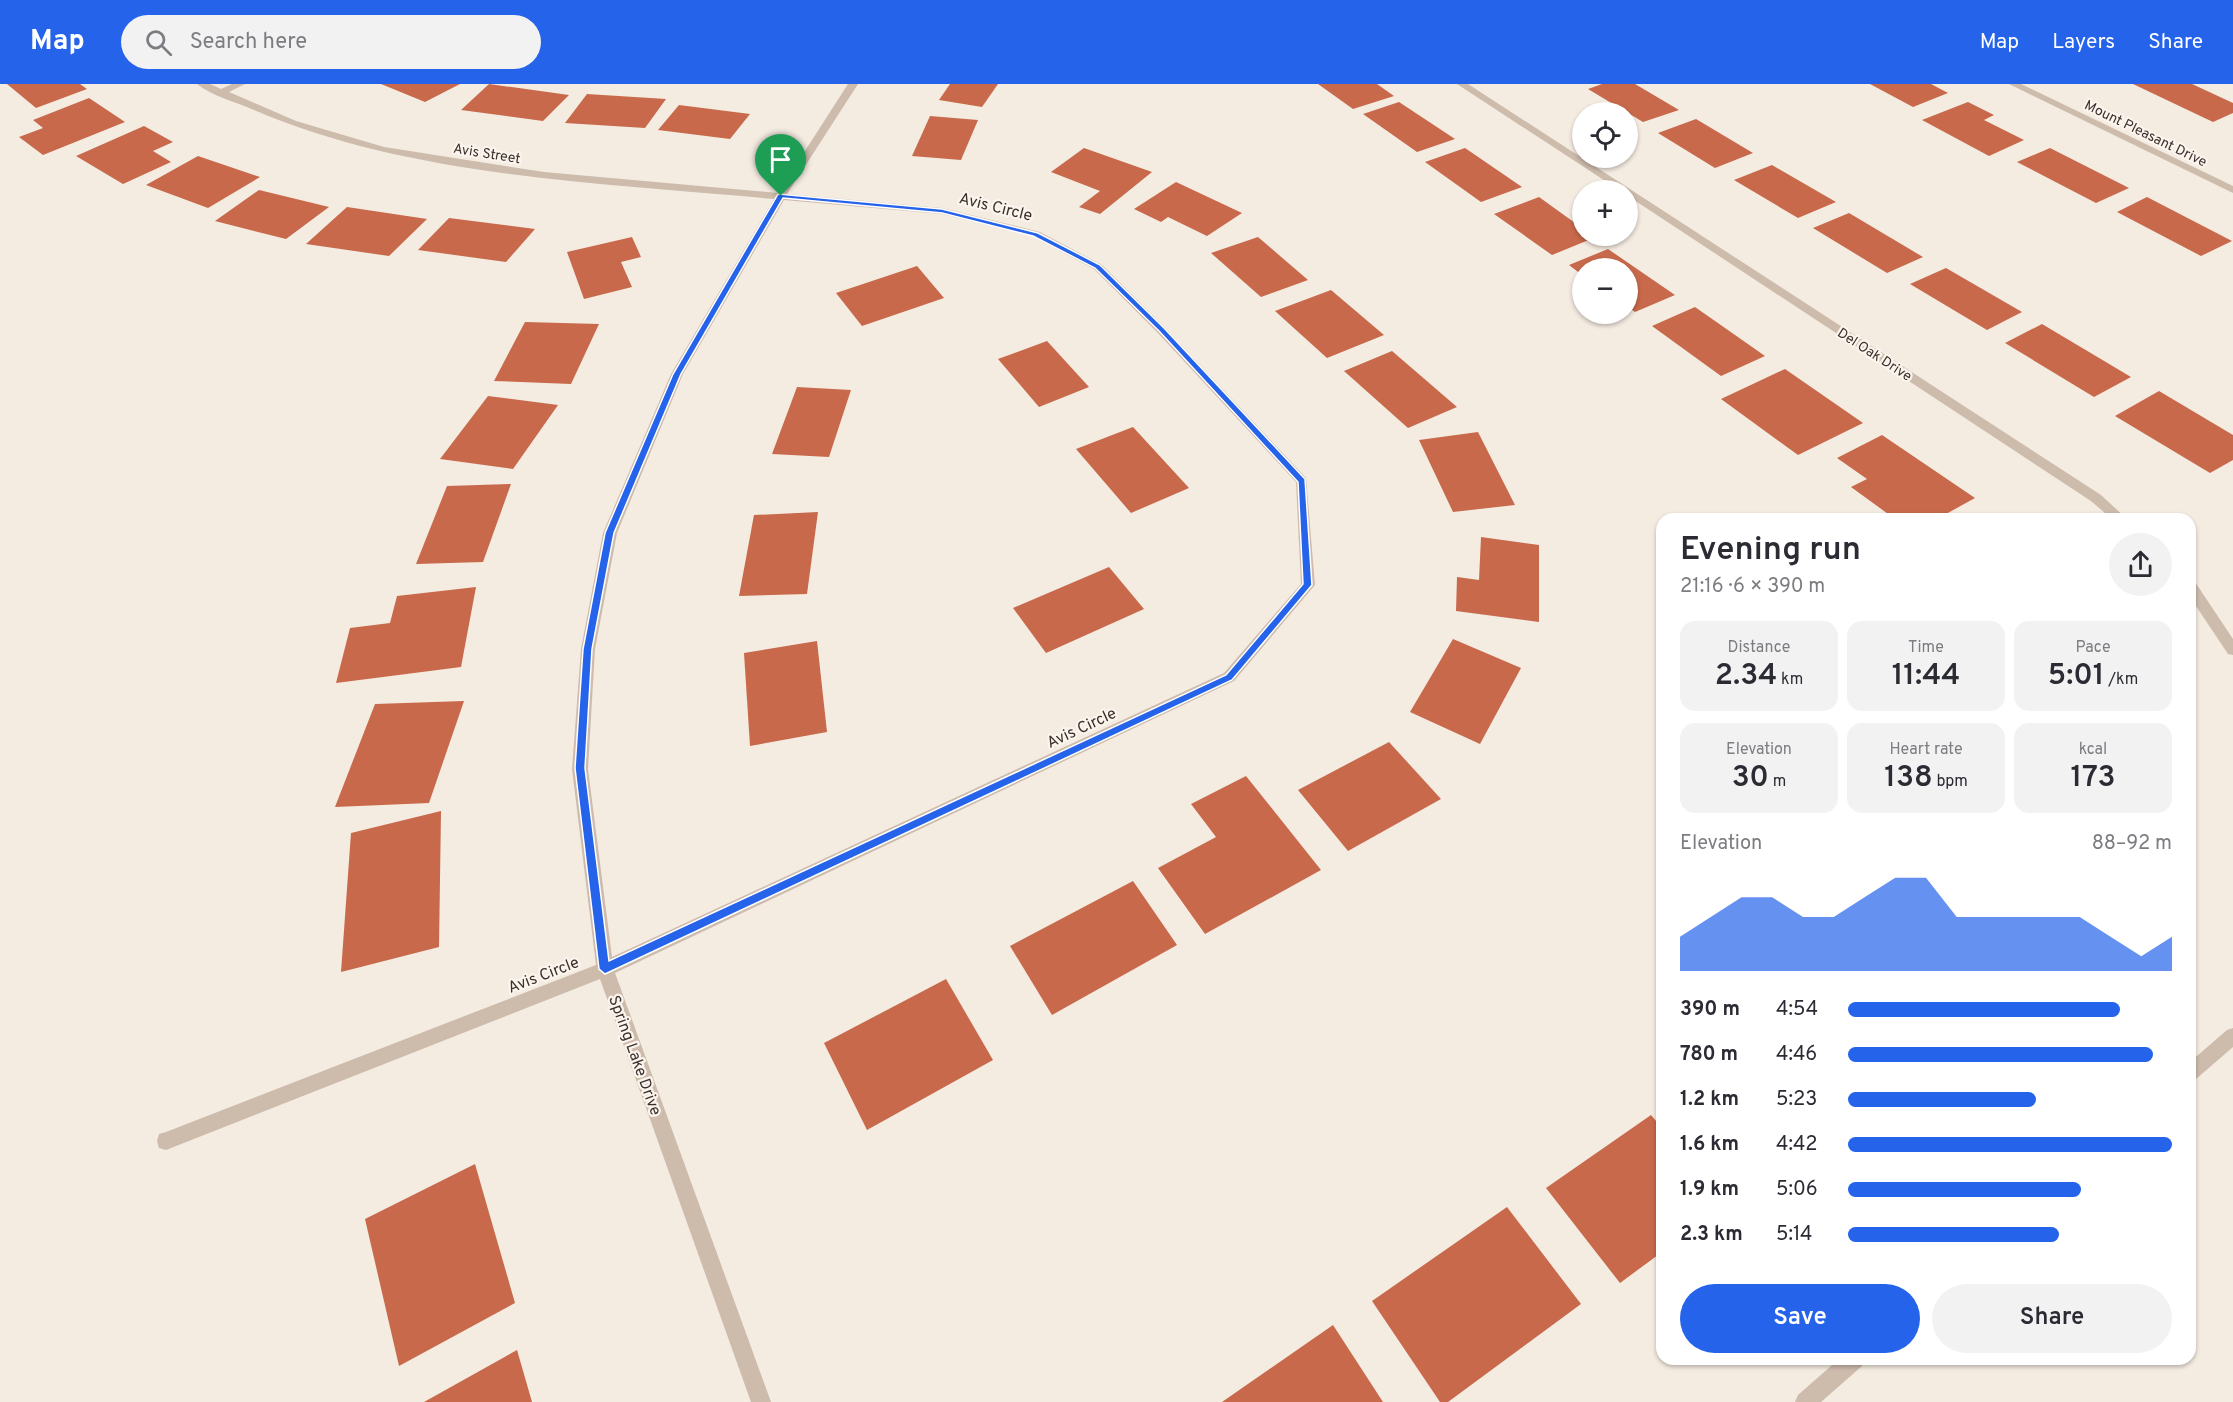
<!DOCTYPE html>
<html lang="en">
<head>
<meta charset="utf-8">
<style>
  :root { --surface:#fff; --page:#f2f2f3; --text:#2b2b33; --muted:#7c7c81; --accent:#2563eb }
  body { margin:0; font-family:Overpass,sans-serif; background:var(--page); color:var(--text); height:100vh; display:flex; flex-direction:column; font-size:22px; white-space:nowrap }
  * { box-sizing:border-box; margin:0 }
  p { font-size:20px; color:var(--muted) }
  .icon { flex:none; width:33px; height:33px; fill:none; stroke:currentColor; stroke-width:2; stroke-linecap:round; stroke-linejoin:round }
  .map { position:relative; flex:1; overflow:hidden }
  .panel { position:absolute; left:1656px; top:429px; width:540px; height:852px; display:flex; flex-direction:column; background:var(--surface); border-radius:18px; box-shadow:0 2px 4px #0004 }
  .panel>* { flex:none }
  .tools { position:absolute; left:1572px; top:18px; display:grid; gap:12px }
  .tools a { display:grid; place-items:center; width:66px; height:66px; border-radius:50%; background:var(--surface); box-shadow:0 2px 4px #0004; font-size:30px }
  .pin { position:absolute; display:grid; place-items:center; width:51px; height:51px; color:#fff; margin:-62px -26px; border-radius:50% 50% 50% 0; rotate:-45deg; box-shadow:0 0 6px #0007 }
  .pin .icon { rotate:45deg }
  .round { display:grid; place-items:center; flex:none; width:63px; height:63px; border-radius:32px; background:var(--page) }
  .summary { display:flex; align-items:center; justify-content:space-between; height:102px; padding:0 24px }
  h1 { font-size:33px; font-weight:600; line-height:45px }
  .figures { display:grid; grid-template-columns:repeat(3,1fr); gap:9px; height:102px; padding:6px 24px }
  .figures div { display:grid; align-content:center; border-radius:15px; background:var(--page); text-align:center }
  .figures b { font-size:30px; font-weight:600 }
  .figures small { font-size:16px; font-weight:400 }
  .figures p { font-size:16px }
  .chart { height:168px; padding:12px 24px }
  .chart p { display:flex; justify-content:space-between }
  .chart svg { width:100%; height:108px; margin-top:6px; fill:var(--accent); opacity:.7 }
  .button { display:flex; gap:12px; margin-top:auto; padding:12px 24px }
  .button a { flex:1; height:69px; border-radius:36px; background:var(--accent); color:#fff; font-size:24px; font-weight:600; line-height:69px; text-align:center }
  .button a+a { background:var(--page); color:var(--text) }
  ul { padding:0 24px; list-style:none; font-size:20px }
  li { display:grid; grid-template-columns:96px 72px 1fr; align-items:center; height:45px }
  li i { height:15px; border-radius:8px; background:var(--accent) }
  header { display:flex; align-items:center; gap:36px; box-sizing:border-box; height:84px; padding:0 30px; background:var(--accent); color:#fff }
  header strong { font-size:28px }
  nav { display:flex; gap:33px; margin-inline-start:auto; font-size:21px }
  .search { width:420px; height:54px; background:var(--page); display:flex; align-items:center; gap:15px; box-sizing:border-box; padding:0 21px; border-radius:33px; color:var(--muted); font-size:22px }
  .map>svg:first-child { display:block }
  .building { fill:#c8694b }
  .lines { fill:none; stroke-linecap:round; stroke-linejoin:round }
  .minor { fill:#cdbbac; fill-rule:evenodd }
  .route { fill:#2563eb; stroke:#fff; stroke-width:1.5; fill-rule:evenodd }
  .labels { text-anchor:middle; stroke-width:4.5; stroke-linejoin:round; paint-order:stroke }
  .far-street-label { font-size:14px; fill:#3b302b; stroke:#fbf5ee }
  .street-label { font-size:16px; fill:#3b302b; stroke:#fbf5ee }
</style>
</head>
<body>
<header>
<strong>Map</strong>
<div class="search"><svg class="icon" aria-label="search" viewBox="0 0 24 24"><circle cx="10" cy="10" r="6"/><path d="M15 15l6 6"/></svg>Search here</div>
<nav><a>Map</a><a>Layers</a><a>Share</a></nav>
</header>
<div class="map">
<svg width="2233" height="1318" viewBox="0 0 2233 1318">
  <rect width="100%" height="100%" fill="#f4ebe1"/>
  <!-- building -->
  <g class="building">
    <polygon points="7,0 80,0 87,5 36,24"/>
    <polygon points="381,0 460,0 425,18"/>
    <polygon points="489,0 569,11 543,37 461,26"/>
    <polygon points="950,0 998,0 982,23 939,16"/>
    <polygon points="1318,0 1377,0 1394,12 1353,25"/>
    <polygon points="1602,0 1635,0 1679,26 1643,38 1588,5"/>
    <polygon points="1870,0 1931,0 1948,9 1913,23"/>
    <polygon points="2133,0 2192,0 2233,19 2233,29 2213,38"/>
    <polygon points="587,10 666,15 645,44 565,39"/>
    <polygon points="89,14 125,38 43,71 19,53 43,44 33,36"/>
    <polygon points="1399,18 1455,55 1417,68 1363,30"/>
    <polygon points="1968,18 1994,31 1984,36 2024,56 1989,72 1922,36"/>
    <polygon points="679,21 750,30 730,55 658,46"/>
    <polygon points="930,32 978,36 961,76 912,72"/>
    <polygon points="1696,35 1753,69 1715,84 1658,49"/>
    <polygon points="144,42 173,58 153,67 171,78 123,100 76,72"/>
    <polygon points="1084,64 1152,88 1100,130 1079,123 1100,107 1051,88"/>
    <polygon points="1465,64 1522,103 1481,118 1425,78"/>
    <polygon points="2050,64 2129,104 2096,119 2017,78"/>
    <polygon points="198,72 260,93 208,124 146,101"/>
    <polygon points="1772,81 1836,118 1798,134 1734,96"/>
    <polygon points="1176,98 1242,129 1207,152 1168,133 1161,138 1134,125"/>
    <polygon points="259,106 329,123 286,155 215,137"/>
    <polygon points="1539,113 1582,144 1582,152 1596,153 1552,171 1494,130"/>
    <polygon points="2147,113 2232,157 2201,172 2117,128"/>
    <polygon points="347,123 427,135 389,172 306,160"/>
    <polygon points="1849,129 1923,173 1887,189 1813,144"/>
    <polygon points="449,134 535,145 506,178 418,166"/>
    <polygon points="632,153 641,173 621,178 632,203 584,215 567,168"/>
    <polygon points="1258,153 1308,196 1261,213 1211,169"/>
    <polygon points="1608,165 1675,211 1635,228 1628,223 1628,184 1582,184 1582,191 1569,181"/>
    <polygon points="917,182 944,214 862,242 836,209"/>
    <polygon points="1946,184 2022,228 1987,246 1910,200"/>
    <polygon points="1331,206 1384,251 1327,274 1275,227"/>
    <polygon points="1695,223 1765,272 1721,292 1652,242"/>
    <polygon points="525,238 599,240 571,300 494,297"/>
    <polygon points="2042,240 2131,293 2094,313 2005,259"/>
    <polygon points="1047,257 1089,303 1039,323 998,275"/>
    <polygon points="1392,267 1457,323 1408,344 1344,287"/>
    <polygon points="1785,285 1863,339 1798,371 1721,315"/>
    <polygon points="797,303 851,306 829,373 772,370"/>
    <polygon points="2159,307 2233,351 2233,376 2210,389 2115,332"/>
    <polygon points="488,312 558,321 513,385 440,375"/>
    <polygon points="1133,343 1189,404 1131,429 1076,365"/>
    <polygon points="1478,348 1515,421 1453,428 1419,356"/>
    <polygon points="1882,351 1975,414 1937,435 1895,435 1851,403 1867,395 1837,374"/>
    <polygon points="511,400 483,478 416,480 447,402"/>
    <polygon points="818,428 807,510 739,512 754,431"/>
    <polygon points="1481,453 1539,461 1539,538 1456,527 1457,493 1479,496"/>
    <polygon points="1109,483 1144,525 1046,569 1013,524"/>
    <polygon points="476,503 461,583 336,599 350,544 390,539 397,512"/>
    <polygon points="1453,555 1521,584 1480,660 1410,628"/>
    <polygon points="817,557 827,648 750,662 744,569"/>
    <polygon points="464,617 429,719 335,723 375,620"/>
    <polygon points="1389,658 1441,715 1348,767 1298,706"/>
    <polygon points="1246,692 1321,786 1205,850 1158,784 1216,753 1191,720"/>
    <polygon points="441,727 439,863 341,888 351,749"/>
    <polygon points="1133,797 1177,861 1052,931 1010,862"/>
    <polygon points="946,895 993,976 867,1046 824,959"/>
    <polygon points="1651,1031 1662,1044 1662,1168 1620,1199 1546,1104"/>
    <polygon points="475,1080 515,1219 399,1282 365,1135"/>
    <polygon points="1507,1123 1581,1220 1448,1318 1440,1318 1372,1217"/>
    <polygon points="1333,1241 1383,1318 1222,1318"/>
    <polygon points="517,1266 532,1318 424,1318"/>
  </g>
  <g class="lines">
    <!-- minor -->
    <g class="minor">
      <path d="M197,0H210L221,5L232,0H245L229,8L296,37L384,63L544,88L778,109L848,0H858L787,110L942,124L1040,148L1102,181L1165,244L1306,394L1315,501L1234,597L615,889L771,1318H751L600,895L166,1066L159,1064L157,1057L159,1050L166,1048L596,881L572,685L581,565L603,449L671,290L774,115C604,99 412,94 254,26C236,18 212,12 197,0ZM784,116L942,130L1032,152L1094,185L1157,248L1296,398L1301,500L1224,589L612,873L588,685L595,565L617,449L683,290Z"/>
      <polygon points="1457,0 1468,0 2101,411 2127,435 2112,435 2091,417 1628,112 1628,106 1619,106"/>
      <polygon points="2009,0 2021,0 2233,102 2233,109"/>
      <polygon points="2190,497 2195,498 2233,555 2233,571 2228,570 2190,513"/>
      <polygon points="2233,944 2233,963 2196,995 2190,998 2190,978 2227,946"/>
      <polygon points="1839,1275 1865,1275 1862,1282 1821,1318 1795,1318 1798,1311"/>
    </g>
  </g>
  <!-- route -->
  <path class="route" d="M778,110L942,125L1038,149L1100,181L1164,244L1305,395L1312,501L1232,596L605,890L599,885L575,684L583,565L605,449L673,290ZM783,114L942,129L1033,152L1095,184L1159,247L1298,398L1303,500L1226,591L609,877L585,684L592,565L614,449L681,290Z"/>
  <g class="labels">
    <!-- far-street labels -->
    <g class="far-street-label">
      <text transform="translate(2146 49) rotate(26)" y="5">Mount Pleasant Drive</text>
      <text transform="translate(487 69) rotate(9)" y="5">Avis Street</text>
      <text transform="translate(1875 270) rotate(33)" y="5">Del Oak Drive</text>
    </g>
    <!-- street labels -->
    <g class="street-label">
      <text transform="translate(996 122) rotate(14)" y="6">Avis Circle</text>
      <text transform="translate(1081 643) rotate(-25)" y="6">Avis Circle</text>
      <text transform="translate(543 890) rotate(-21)" y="6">Avis Circle</text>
      <text transform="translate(636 971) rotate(70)" y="6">Spring Lake Drive</text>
    </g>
  </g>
</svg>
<div class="tools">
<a><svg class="icon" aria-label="locate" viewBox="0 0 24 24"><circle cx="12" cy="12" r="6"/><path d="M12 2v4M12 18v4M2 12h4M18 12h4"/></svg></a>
<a>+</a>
<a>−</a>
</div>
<div class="pin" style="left:781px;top:112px;background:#1e9e55"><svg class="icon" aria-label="arrive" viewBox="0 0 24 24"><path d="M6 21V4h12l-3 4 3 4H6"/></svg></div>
<section class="panel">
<div class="summary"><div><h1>Evening run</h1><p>21:16 · 6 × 390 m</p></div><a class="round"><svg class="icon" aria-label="share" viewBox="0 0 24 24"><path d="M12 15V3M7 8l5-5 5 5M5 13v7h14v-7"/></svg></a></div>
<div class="figures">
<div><p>Distance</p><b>2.34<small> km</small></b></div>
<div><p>Time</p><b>11:44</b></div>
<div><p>Pace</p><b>5:01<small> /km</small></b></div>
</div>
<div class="figures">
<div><p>Elevation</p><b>30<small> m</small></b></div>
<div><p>Heart rate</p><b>138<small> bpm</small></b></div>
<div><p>kcal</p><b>173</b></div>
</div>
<div class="chart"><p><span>Elevation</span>88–92 m</p>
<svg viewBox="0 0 160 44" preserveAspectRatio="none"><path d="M0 44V30L10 22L20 14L30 14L40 22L50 22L60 14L70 6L80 6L90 22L100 22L110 22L120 22L130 22L140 30L150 38L160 30V44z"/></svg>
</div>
<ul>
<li><b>390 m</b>4:54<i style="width:84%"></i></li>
<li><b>780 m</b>4:46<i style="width:94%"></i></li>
<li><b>1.2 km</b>5:23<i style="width:58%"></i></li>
<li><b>1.6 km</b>4:42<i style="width:100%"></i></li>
<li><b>1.9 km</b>5:06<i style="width:72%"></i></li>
<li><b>2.3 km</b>5:14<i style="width:65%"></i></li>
</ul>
<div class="button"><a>Save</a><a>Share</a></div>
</section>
</div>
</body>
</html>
